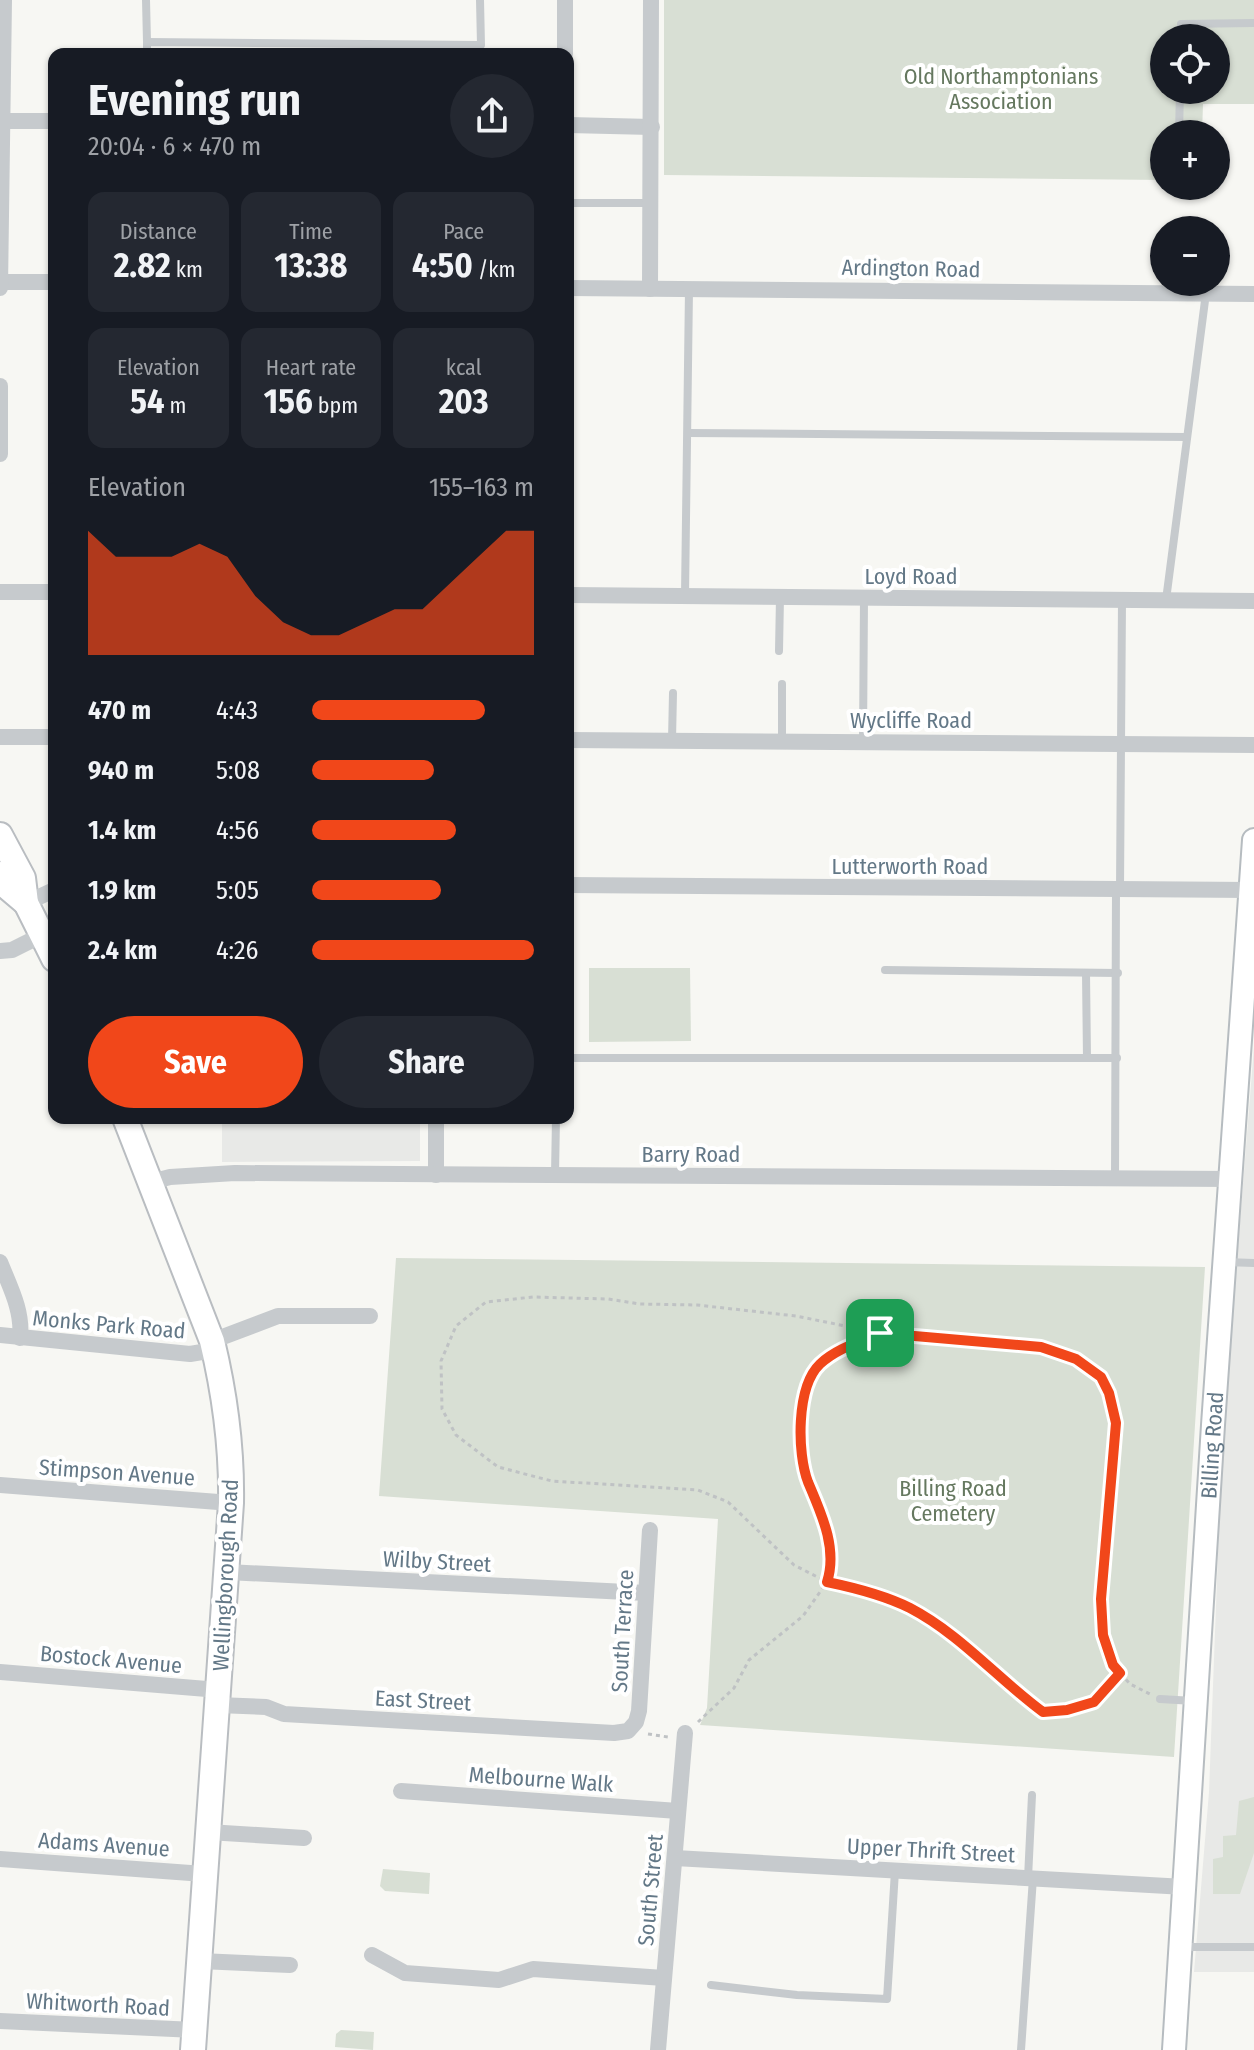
<!DOCTYPE html>
<html lang="en">
<head>
<meta charset="utf-8">
<style>
  :root { --surface:#171b24; --page:#242831; --text:#f1f3f6; --muted:#9ea1a6; --accent:#f1471a }
  body { margin:0; font-family:"Fira Sans Condensed",sans-serif; background:var(--page); color:var(--text); height:100vh; display:flex; flex-direction:column; font-size:30px; white-space:nowrap }
  * { box-sizing:border-box; margin:0 }
  p { font-size:26px; color:var(--muted) }
  .icon { flex:none; width:44px; height:44px; fill:none; stroke:currentColor; stroke-width:2; stroke-linecap:round; stroke-linejoin:round }
  .map { position:relative; flex:1; overflow:hidden }
  .details { position:absolute; left:48px; top:48px; width:526px; height:1076px; display:flex; flex-direction:column; background:var(--surface); border-radius:16px; box-shadow:0 2px 6px #0004 }
  .details>* { flex:none }
  .tools { position:absolute; left:1150px; top:24px; display:grid; gap:16px }
  .tools a { display:grid; place-items:center; width:80px; height:80px; border-radius:50%; background:var(--surface); box-shadow:0 2px 6px #0004; font-size:40px }
  .pin { position:absolute; display:grid; place-items:center; width:68px; height:68px; color:#fff; margin:-34px; border-radius:16px; box-shadow:0 4px 12px #0006 }
  .round { display:grid; place-items:center; flex:none; width:84px; height:84px; border-radius:42px; background:var(--page) }
  .summary { display:flex; align-items:center; justify-content:space-between; height:136px; padding:0 40px }
  h1 { font-size:44px; font-weight:700; line-height:60px }
  .stats { display:grid; grid-template-columns:repeat(3,1fr); gap:12px; height:136px; padding:8px 40px }
  .stats div { display:grid; align-content:center; border-radius:16px; background:var(--page); text-align:center }
  .stats b { font-size:34px; font-weight:700 }
  .stats small { font-size:22px; font-weight:400 }
  .stats p { font-size:22px }
  .chart { height:224px; padding:16px 40px }
  .chart p { display:flex; justify-content:space-between }
  .chart svg { width:100%; height:144px; margin-top:8px; fill:var(--accent); opacity:.7 }
  .button { display:flex; gap:16px; margin-top:auto; padding:16px 40px }
  .button a { flex:1; height:92px; border-radius:48px; background:var(--accent); color:#fff; font-size:32px; font-weight:700; line-height:92px; text-align:center }
  .button a+a { background:var(--page); color:var(--text) }
  ul { padding:0 40px; list-style:none; font-size:26px }
  li { display:grid; grid-template-columns:128px 96px 1fr; align-items:center; height:60px }
  li i { height:20px; border-radius:10px; background:var(--accent) }
  .map>svg:first-child { display:block }
  .built { fill:#e8e9e7 }
  .green { fill:#d8dfd4; fill-rule:evenodd }
  .lines { fill:none; stroke-linecap:round; stroke-linejoin:round }
  .secondary-casing { stroke:#b6bcc0; stroke-width:26 }
  .primary-casing { stroke:#b9bdc1; stroke-width:28 }
  .path { stroke:#bfc2c4; stroke-width:3; stroke-dasharray:4 4; stroke-linecap:butt }
  .lane { stroke:#c6cacd; stroke-width:8 }
  .street { stroke:#c6cacd; stroke-width:16 }
  .secondary { stroke:#fff; stroke-width:22 }
  .primary { stroke:#fff; stroke-width:24 }
  .route-casing { stroke:#fff; stroke-width:16 }
  .route { stroke:#f1471a; stroke-width:10 }
  .labels { text-anchor:middle; stroke-width:8; stroke-linejoin:round; paint-order:stroke }
  .park-label { font-size:22px; fill:#65785f; stroke:#fff }
  .street-label { font-size:22px; fill:#637887; stroke:#fff }
</style>
</head>
<body>
<div class="map">
<svg width="1254" height="2050" viewBox="0 0 1254 2050">
  <rect width="100%" height="100%" fill="#f7f7f3"/>
  <!-- built -->
  <g class="built">
    <polygon points="1254,1047 1254,1972 1194,1972 1209,1792 1222,1447"/>
    <polygon points="222,1118 420,1118 420,1161 222,1162"/>
  </g>
  <!-- green -->
  <g class="green">
    <path d="M664,0H1254V104H1203L1202,134H1164V180L664,175ZM1164,38H1216V90H1164Z"/>
    <polygon points="589,968 690,968 691,1041 589,1042"/>
    <polygon points="396,1258 1205,1267 1174,1757 700,1725 707,1708 718,1519 379,1496"/>
    <polygon points="1254,1797 1254,1853 1240,1894 1213,1894 1213,1859 1223,1857 1223,1836 1236,1835 1239,1801"/>
    <polygon points="383,1869 430,1873 429,1894 385,1891 380,1886"/>
    <polygon points="341,2030 374,2032 373,2050 335,2047 336,2034"/>
  </g>
  <g class="lines">
    <!-- secondary casing -->
    <g class="secondary-casing">
      <g id="secondary">
        <path id="s1" d="M1174,2050L1213,1425L1254,840"/>
      </g>
    </g>
    <!-- primary casing -->
    <g class="primary-casing">
      <g id="primary">
        <polyline points="0,835 23,878 26,903 54,959"/>
        <polyline points="0,874 7,887 26,903"/>
        <path d="M125,1118L212,1341C225,1395 232,1447 231,1503L193,2050"/>
      </g>
    </g>
    <!-- path -->
    <g class="path">
      <polyline points="1120,1673 1094,1702 1067,1710 1043,1712 1015,1691 960,1643 911,1609 866,1590 827,1582 794,1565 728,1502 698,1490 552,1481 498,1467 456,1435 442,1409 441,1361 456,1326 486,1302 533,1297 608,1299 640,1304 697,1305 796,1316 880,1333 1041,1347 1076,1359 1101,1377 1109,1393 1116,1423 1101,1599 1103,1635 1113,1665 1130,1684 1150,1694"/>
      <polyline points="698,1722 734,1688 749,1660 803,1616 827,1582 832,1567 830,1545 819,1505 807,1479 800,1436 804,1395 818,1366 841,1350 880,1333"/>
      <polyline points="648,1734 668,1737"/>
    </g>
    <!-- lane -->
    <g class="lane">
      <polyline points="146,0 147,42"/>
      <polyline points="1181,38 1181,24 1254,23"/>
      <polyline points="147,54 147,42 481,45 480,0"/>
      <polyline points="1179,134 1180,90"/>
      <polyline points="568,203 651,203"/>
      <polyline points="688,433 1187,437"/>
      <polyline points="685,595 689,289"/>
      <polyline points="1166,600 1206,293"/>
      <polyline points="779,651 780,597"/>
      <polyline points="672,740 673,693"/>
      <polyline points="782,741 782,684"/>
      <polyline points="863,742 864,598"/>
      <polyline points="1120,889 1122,600"/>
      <polyline points="885,970 1118,973"/>
      <polyline points="1086,973 1087,1058"/>
      <polyline points="568,1058 1117,1058"/>
      <polyline points="555,1174 556,1118"/>
      <polyline points="1115,1178 1116,889"/>
      <polyline points="1225,1262 1254,1263"/>
      <polyline points="1160,1699 1194,1701"/>
      <polyline points="1028,1878 1032,1795"/>
      <polyline points="1182,1947 1254,1947"/>
      <polyline points="711,1985 797,1995 887,1999 895,1871"/>
      <polyline points="1021,2050 1033,1878"/>
    </g>
    <!-- street -->
    <g class="street">
      <polyline points="565,0 565,54"/>
      <polyline points="2,121 54,121"/>
      <polyline points="568,125 652,127"/>
      <polyline points="0,282 54,282"/>
      <polyline points="0,288 4,0"/>
      <polyline points="568,288 1254,294"/>
      <polyline points="650,289 651,0"/>
      <polyline points="0,386 0,454"/>
      <polyline points="0,592 54,592"/>
      <polyline points="568,595 1254,601"/>
      <polyline points="0,737 54,737"/>
      <polyline points="568,740 1254,745"/>
      <polyline points="568,885 1251,890"/>
      <polyline points="26,903 54,890"/>
      <polyline points="0,951 12,950 42,935"/>
      <polyline points="436,1175 436,1118"/>
      <polyline points="151,1182 170,1177 235,1173 1232,1179"/>
      <path d="M0,1262C10,1287 23,1311 20,1338"/>
      <polyline points="0,1335 190,1354 214,1350"/>
      <polyline points="212,1341 278,1316 370,1316"/>
      <polyline points="0,1485 231,1503"/>
      <polyline points="227,1572 646,1593"/>
      <polyline points="0,1672 219,1690"/>
      <polyline points="217,1705 266,1707 284,1714 614,1733 628,1731 636,1722 639,1711 650,1530"/>
      <polyline points="401,1791 678,1811"/>
      <polyline points="208,1832 304,1838"/>
      <polyline points="675,1858 1185,1887"/>
      <polyline points="0,1859 204,1874"/>
      <polyline points="372,1955 405,1973 499,1980 533,1969 664,1978"/>
      <polyline points="200,1961 290,1965"/>
      <polyline points="0,2021 195,2030"/>
      <polyline points="658,2050 685,1733"/>
    </g>
    <!-- secondary -->
    <use href="#secondary" class="secondary"/>
    <!-- primary -->
    <use href="#primary" class="primary"/>
  </g>
  <g class="lines">
    <!-- route casing -->
    <g class="route-casing">
      <path id="route" d="M880,1333L1041,1347L1076,1359L1101,1377L1109,1393L1116,1423L1101,1599L1103,1635L1113,1665L1120,1673L1094,1702L1067,1710L1043,1712C998,1679 960,1634 910,1608C884,1595 856,1588 827,1582C838,1548 821,1513 808,1482C797,1453 796,1387 820,1364C836,1349 859,1342 880,1333Z"/>
    </g>
    <!-- route -->
    <use href="#route" class="route"/>
  </g>
  <g class="labels">
    <!-- park labels -->
    <g class="park-label">
      <text x="1001" y="84">Old Northamptonians<tspan x="1001" dy="25">Association</tspan></text>
      <text x="953" y="1496">Billing Road<tspan x="953" dy="25">Cemetery</tspan></text>
    </g>
    <!-- street labels -->
    <g class="street-label">
      <text transform="translate(911 268) rotate(1)" y="8">Ardington Road</text>
      <text x="911" y="584">Loyd Road</text>
      <text x="911" y="728">Wycliffe Road</text>
      <text x="910" y="874">Lutterworth Road</text>
      <text x="691" y="1162">Barry Road</text>
      <text transform="translate(109 1324) rotate(5)" y="8">Monks Park Road</text>
      <text dy="8" stroke="none"><textPath href="#s1" startOffset="606">Billing Road</textPath></text>
      <text transform="translate(117 1472) rotate(4)" y="8">Stimpson Avenue</text>
      <text transform="translate(437 1561) rotate(3)" y="8">Wilby Street</text>
      <text transform="translate(225 1575) rotate(-87)" y="8">Wellingborough Road</text>
      <text transform="translate(622 1631) rotate(-87)" y="8">South Terrace</text>
      <text transform="translate(111 1659) rotate(5)" y="8">Bostock Avenue</text>
      <text transform="translate(423 1700) rotate(3)" y="8">East Street</text>
      <text transform="translate(541 1779) rotate(4)" y="8">Melbourne Walk</text>
      <text transform="translate(104 1844) rotate(4)" y="8">Adams Avenue</text>
      <text transform="translate(931 1850) rotate(3)" y="8">Upper Thrift Street</text>
      <text transform="translate(650 1890) rotate(-85)" y="8">South Street</text>
      <text transform="translate(98 2004) rotate(3)" y="8">Whitworth Road</text>
    </g>
  </g>
</svg>
<div class="tools">
<a><svg class="icon" aria-label="locate" viewBox="0 0 24 24"><circle cx="12" cy="12" r="6"/><path d="M12 2v4M12 18v4M2 12h4M18 12h4"/></svg></a>
<a>+</a>
<a>−</a>
</div>
<div class="pin" style="left:880px;top:1333px;background:#1e9e55"><svg class="icon" aria-label="arrive" viewBox="0 0 24 24"><path d="M6 21V4h12l-3 4 3 4H6"/></svg></div>
<section class="details">
<div class="summary"><div><h1>Evening run</h1><p>20:04 · 6 × 470 m</p></div><a class="round"><svg class="icon" aria-label="share" viewBox="0 0 24 24"><path d="M12 15V3M7 8l5-5 5 5M5 13v7h14v-7"/></svg></a></div>
<div class="stats">
<div><p>Distance</p><b>2.82<small> km</small></b></div>
<div><p>Time</p><b>13:38</b></div>
<div><p>Pace</p><b>4:50<small> /km</small></b></div>
</div>
<div class="stats">
<div><p>Elevation</p><b>54<small> m</small></b></div>
<div><p>Heart rate</p><b>156<small> bpm</small></b></div>
<div><p>kcal</p><b>203</b></div>
</div>
<div class="chart"><p><span>Elevation</span>155–163 m</p>
<svg viewBox="0 0 160 44" preserveAspectRatio="none"><path d="M0 44V6L10 14L20 14L30 14L40 10L50 14L60 26L70 34L80 38L90 38L100 34L110 30L120 30L130 22L140 14L150 6L160 6V44z"/></svg>
</div>
<ul>
<li><b>470 m</b>4:43<i style="width:78%"></i></li>
<li><b>940 m</b>5:08<i style="width:55%"></i></li>
<li><b>1.4 km</b>4:56<i style="width:65%"></i></li>
<li><b>1.9 km</b>5:05<i style="width:58%"></i></li>
<li><b>2.4 km</b>4:26<i style="width:100%"></i></li>
</ul>
<div class="button"><a>Save</a><a>Share</a></div>
</section>
</div>
</body>
</html>
